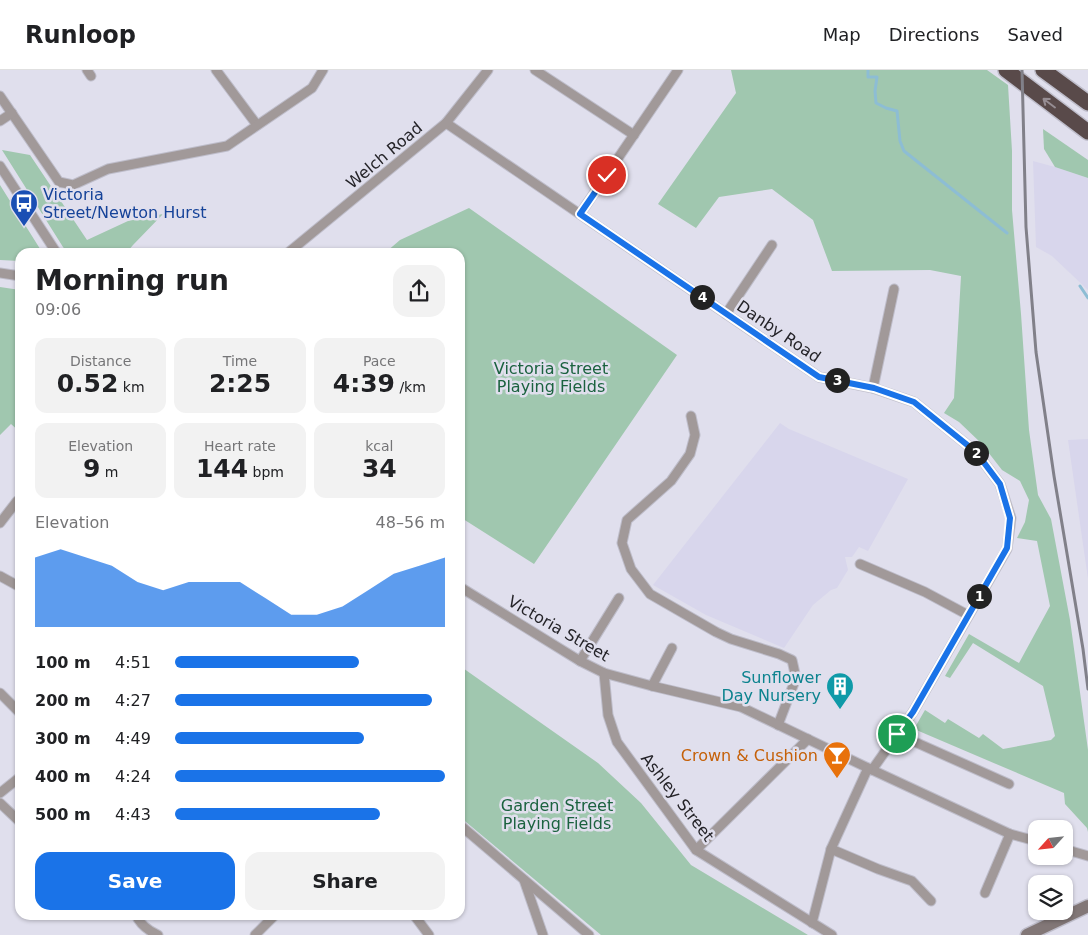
<!DOCTYPE html>
<html lang="en">
<head>
<meta charset="utf-8">
<style>
  :root { --surface:#fff; --page:#f2f2f2; --text:#202124; --muted:#757577; --line:#e0e0e0; --accent:#1a73e8 }
  body { margin:0; font-family:"DejaVu Sans",sans-serif; background:var(--page); color:var(--text); height:100vh; display:flex; flex-direction:column; font-size:19px; white-space:nowrap }
  * { box-sizing:border-box; margin:0 }
  p { font-size:16px; color:var(--muted) }
  .icon { flex:none; width:28px; height:28px; fill:none; stroke:currentColor; stroke-width:2; stroke-linecap:round; stroke-linejoin:round }
  .map { position:relative; flex:1; overflow:hidden }
  .sheet { position:absolute; left:15px; top:178px; width:450px; height:672px; display:flex; flex-direction:column; background:var(--surface); border-radius:15px; box-shadow:0 1px 4px #0004 }
  .sheet>* { flex:none }
  .needle { width:32px; rotate:243deg }
  .controls { position:absolute; left:1028px; top:750px; display:grid; gap:10px }
  .controls a { display:grid; place-items:center; width:45px; height:45px; border-radius:10px; background:var(--surface); box-shadow:0 1px 4px #0004; font-size:25px }
  .pin { position:absolute; display:grid; place-items:center; width:42px; height:42px; color:#fff; margin:-21px; border:2px solid #fff; border-radius:50%; box-shadow:0 1px 5px #0007 }
  .km { position:absolute; width:25px; height:25px; margin:-12px; border-radius:50%; background:#222; color:#fff; font-size:14px; line-height:25px; text-align:center }
  .round { display:grid; place-items:center; flex:none; width:52px; height:52px; border-radius:15px; background:var(--page) }
  .head { display:flex; align-items:center; justify-content:space-between; height:85px; padding:0 20px }
  h1 { font-size:28px; font-weight:700; line-height:38px }
  .stats { display:grid; grid-template-columns:repeat(3,1fr); gap:8px; height:85px; padding:5px 20px }
  .stats div { display:grid; align-content:center; border-radius:12px; background:var(--page); text-align:center }
  .stats b { font-size:25px; font-weight:700 }
  .stats small { font-size:14px; font-weight:400 }
  .stats p { font-size:14px }
  .chart { height:140px; padding:10px 20px }
  .chart p { display:flex; justify-content:space-between }
  .chart svg { width:100%; height:90px; margin-top:5px; fill:var(--accent); opacity:.7 }
  .primary-button { display:flex; gap:10px; margin-top:auto; padding:10px 20px }
  .primary-button a { flex:1; height:58px; border-radius:15px; background:var(--accent); color:#fff; font-size:20px; font-weight:700; line-height:58px; text-align:center }
  .primary-button a+a { background:var(--page); color:var(--text) }
  ul { padding:0 20px; list-style:none; font-size:16px }
  li { display:grid; grid-template-columns:80px 60px 1fr; align-items:center; height:38px }
  li i { height:12px; border-radius:6px; background:var(--accent) }
  header { display:flex; align-items:center; gap:30px; box-sizing:border-box; height:70px; padding:0 25px; background:var(--surface); border-bottom:1px solid var(--line) }
  header strong { font-size:24px }
  nav { display:flex; gap:28px; margin-inline-start:auto; font-size:18px }
  .map>svg:first-child { display:block }
  .built { fill:#d8d6ec }
  .green { fill:#a0c7af }
  .lines { fill:none; stroke-linecap:round; stroke-linejoin:round }
  .stream { stroke:#8dbdd4; stroke-width:3 }
  .street-casing { stroke:#bebdca; stroke-width:11 }
  .secondary-casing { stroke:#bebdca; stroke-width:15 }
  .highway-casing { stroke:#bebdca; stroke-width:18 }
  .street { stroke:#a19999; stroke-width:9 }
  .secondary { stroke:#827777; stroke-width:12 }
  .highway { stroke:#594a4a; stroke-width:15 }
  .rail { stroke:#818089; stroke-width:3 }
  .oneway { stroke:#968d93 }
  .route-casing { stroke:#fff; stroke-width:10 }
  .route { stroke:#1a73e8; stroke-width:6 }
  .labels { text-anchor:middle; stroke-width:5; stroke-linejoin:round; paint-order:stroke }
  .street-label { font-size:16px; fill:#242328; stroke:#e0dfed }
  .transit-label { font-size:16px; fill:#164399; stroke:#e0dfed; text-anchor:start }
  .park-label { font-size:16px; fill:#1b623f; stroke:#e0dfed }
  .culture-label { font-size:16px; fill:#0d838f; stroke:#e0dfed; text-anchor:end }
  .food-label { font-size:16px; fill:#c56008; stroke:#e0dfed; text-anchor:end }
</style>
</head>
<body>
<header>
<strong>Runloop</strong>
<nav><a>Map</a><a>Directions</a><a>Saved</a></nav>
</header>
<div class="map">
<svg width="1088" height="865" viewBox="0 0 1088 865">
  <rect width="100%" height="100%" fill="#e0dfed"/>
  <!-- built -->
  <g class="built">
    <polygon points="1033,91 1055,97 1088,108 1088,220 1052,186 1036,177"/>
    <polygon points="780,353 789,359 908,409 868,481 859,477 852,487 845,487 848,500 837,518 831,520 813,535 784,578 706,545 653,515"/>
    <polygon points="1088,369 1088,509 1068,370"/>
  </g>
  <!-- green -->
  <g class="green">
    <polygon points="731,0 987,0 1008,15 1012,81 1012,140 1021,244 1029,360 1038,425 1051,449 1070,550 1088,680 1088,762 1087,758 1065,734 1064,723 914,659 925,640 945,653 948,649 979,668 983,664 1003,679 1051,670 1055,666 1043,616 973,573 950,608 945,606 969,564 1019,593 1050,536 1037,471 1017,468 1025,452 1029,430 1020,411 1002,400 981,373 959,352 944,343 954,328 961,206 930,200 832,201 813,150 772,119 719,127 696,158 658,134 736,23"/>
    <polygon points="1043,59 1088,90 1088,108 1055,97 1044,79"/>
    <polygon points="2,80 30,85 87,170 128,151 163,144 133,175 127,182 67,182 63,177"/>
    <polygon points="0,115 42,182 20,182 20,191 0,190"/>
    <polygon points="469,138 677,285 534,494 460,447 460,182 386,182 400,170"/>
    <polygon points="0,217 20,220 20,362 11,354 0,365"/>
    <polygon points="460,596 598,693 641,733 691,795 808,865 601,865 460,747"/>
  </g>
  <g class="lines">
    <!-- stream -->
    <g class="stream">
      <polyline points="868,0 868,7 877,7 875,21 876,33 886,38 897,41 900,71 904,81 1007,163"/>
      <polyline points="1080,216 1088,228"/>
    </g>
    <!-- street casing -->
    <g class="street-casing">
      <g id="street">
        <polyline points="87,0 91,6"/>
        <polyline points="216,0 257,55"/>
        <polyline points="535,0 634,65"/>
        <polyline points="0,26 59,112 73,115 108,99 227,76 312,18 323,0"/>
        <polyline points="0,51 12,43"/>
        <polyline points="446,53 819,307 873,318 914,332 976,382 1000,414 1011,448 1007,479 913,642 872,700"/>
        <polyline points="0,96 56,182"/>
        <polyline points="580,144 678,0"/>
        <polyline points="289,182 446,53 488,0"/>
        <polyline points="0,203 20,206"/>
        <polyline points="726,244 772,175"/>
        <polyline points="873,318 894,219"/>
        <polyline points="691,346 695,365 690,384 671,411 627,450 622,473 631,499 650,524 716,562 731,569 779,584 792,590 796,608 778,655"/>
        <polyline points="0,453 17,431"/>
        <polyline points="860,494 925,522 968,545"/>
        <polyline points="0,506 20,517"/>
        <polyline points="460,517 580,591 604,603 652,616 741,637 868,698 1010,764 1036,771"/>
        <polyline points="580,591 619,528"/>
        <polyline points="604,603 608,645 617,672 696,780 832,865"/>
        <polyline points="652,616 672,578"/>
        <polyline points="0,623 20,643"/>
        <polyline points="897,664 1009,714"/>
        <polyline points="0,723 20,707"/>
        <polyline points="0,733 20,752"/>
        <polyline points="460,755 589,865"/>
        <polyline points="831,779 878,799 912,811 931,831"/>
        <polyline points="1064,779 1088,786"/>
        <polyline points="696,780 808,669"/>
        <polyline points="524,810 543,865"/>
        <polyline points="985,823 1010,764"/>
        <path d="M136,845C140,854 149,861 158,865"/>
        <polyline points="414,845 429,865"/>
        <polyline points="812,853 831,779 868,698"/>
        <polyline points="255,865 275,845"/>
      </g>
    </g>
    <!-- secondary casing -->
    <g class="secondary-casing">
      <polyline id="secondary" points="1027,865 1088,836"/>
    </g>
    <!-- highway casing -->
    <g class="highway-casing">
      <g id="highway">
        <polyline points="1006,0 1088,62"/>
        <polyline points="1043,0 1088,33"/>
      </g>
    </g>
    <!-- street -->
    <use href="#street" class="street"/>
    <!-- secondary -->
    <use href="#secondary" class="secondary"/>
    <!-- highway -->
    <use href="#highway" class="highway"/>
    <!-- rail -->
    <polyline class="rail" points="1022,0 1026,157 1036,282 1054,406 1083,579 1088,619"/>
  </g>
  <!-- one-way arrows -->
  <defs><path id="oneway-shaft" d="M-6 0H5M1.5-3L5.5 0L1.5 3" fill="none" stroke-width="1.6" stroke-linecap="round" stroke-linejoin="round" transform="scale(1.25)"/></defs>
  <use class="oneway" href="#oneway-shaft" transform="translate(1049 33) rotate(-143)"/>
  <g class="lines">
    <!-- route casing -->
    <g class="route-casing">
      <polyline id="route" points="607,105 580,144 819,307 874,318 914,332 976,382 1000,414 1010,448 1007,478 913,642 897,664"/>
    </g>
    <!-- route -->
    <use href="#route" class="route"/>
  </g>
  <!-- icons -->
  <defs>
    <g id="bus-pin" transform="scale(1.4375)"><path d="M0 17L-7.5 6A9.5 9.5 0 1 1 7.5 6Z" fill="#1a4fb4" stroke="#e0dfed"/><path d="M-5-6H5V4H4V6H2V4H-2V6H-4V4H-5ZM-3.5-4V0h7V-4ZM-3.5 1.2v1.5H-2V1.2ZM2 1.2v1.5H3.5V1.2Z" fill="#fff"/></g>
    <g id="building-pin" transform="scale(1.4375)"><path d="M0 17L-7.5 6A9.5 9.5 0 1 1 7.5 6Z" fill="#0f9aa8" stroke="#e0dfed"/><path d="M-4-6H4V6H1V3H-1V6H-4ZM-2.5-4.3h1.7v1.8h-1.7ZM.8-4.3h1.7v1.8H.8ZM-2.5-1h1.7V.8h-1.7ZM.8-1h1.7V.8H.8Z" fill="#fff"/></g>
    <g id="bar-pin" transform="scale(1.4375)"><path d="M0 17L-7.5 6A9.5 9.5 0 1 1 7.5 6Z" fill="#e8710a" stroke="#e0dfed"/><path d="M-6-5H6L.8 .8V4.5H3.5V6h-7V4.5H-.8V.8Z" fill="#fff"/></g>
  </defs>
  <g fill-rule="evenodd">
    <use href="#bus-pin" x="24" y="133"/>
    <use href="#building-pin" x="840" y="616"/>
    <use href="#bar-pin" x="837" y="685"/>
  </g>
  <g class="labels">
    <!-- street labels -->
    <g class="street-label">
      <text transform="translate(384 85) rotate(-40)" y="6">Welch Road</text>
      <text transform="translate(779 261) rotate(34)" y="6">Danby Road</text>
      <text transform="translate(559 558) rotate(30)" y="6">Victoria Street</text>
      <text transform="translate(678 727) rotate(52)" y="6">Ashley Street</text>
    </g>
    <!-- transit labels -->
    <g class="transit-label">
      <text x="43" y="130">Victoria<tspan x="43" dy="18">Street/Newton Hurst</tspan></text>
    </g>
    <!-- park labels -->
    <g class="park-label">
      <text x="551" y="304">Victoria Street<tspan x="551" dy="18">Playing Fields</tspan></text>
      <text x="557" y="741">Garden Street<tspan x="557" dy="18">Playing Fields</tspan></text>
    </g>
    <!-- culture labels -->
    <g class="culture-label">
      <text x="821" y="613">Sunflower<tspan x="821" dy="18">Day Nursery</tspan></text>
    </g>
    <!-- food labels -->
    <g class="food-label">
      <text x="818" y="691">Crown &amp; Cushion</text>
    </g>
  </g>
</svg>
<div class="controls">
<a><svg class="needle" viewBox="-14 -14 28 28"><path d="M0-13l5 13h-10z" fill="#e53935"/><path d="M0 13l5-13h-10z" fill="#757577"/></svg></a>
<a><svg class="icon" aria-label="layers" viewBox="0 0 24 24"><path d="M12 4l9 5-9 5-9-5zM3 14l9 5 9-5"/></svg></a>
</div>
<div class="pin" style="left:897px;top:664px;background:#1e9e55"><svg class="icon" aria-label="arrive" viewBox="0 0 24 24"><path d="M6 21V4h12l-3 4 3 4H6"/></svg></div>
<div class="pin" style="left:607px;top:105px;background:#d93025"><svg class="icon" aria-label="check" viewBox="0 0 24 24"><path d="M5 12l5 5 9-10"/></svg></div>
<b class="km" style="left:979px;top:526px">1</b>
<b class="km" style="left:976px;top:383px">2</b>
<b class="km" style="left:837px;top:310px">3</b>
<b class="km" style="left:702px;top:227px">4</b>
<section class="sheet">
<div class="head"><div><h1>Morning run</h1><p>09:06</p></div><a class="round"><svg class="icon" aria-label="share" viewBox="0 0 24 24"><path d="M12 15V3M7 8l5-5 5 5M5 13v7h14v-7"/></svg></a></div>
<div class="stats">
<div><p>Distance</p><b>0.52<small> km</small></b></div>
<div><p>Time</p><b>2:25</b></div>
<div><p>Pace</p><b>4:39<small> /km</small></b></div>
</div>
<div class="stats">
<div><p>Elevation</p><b>9<small> m</small></b></div>
<div><p>Heart rate</p><b>144<small> bpm</small></b></div>
<div><p>kcal</p><b>34</b></div>
</div>
<div class="chart"><p><span>Elevation</span>48–56 m</p>
<svg viewBox="0 0 160 44" preserveAspectRatio="none"><path d="M0 44V10L10 6L20 10L30 14L40 22L50 26L60 22L70 22L80 22L90 30L100 38L110 38L120 34L130 26L140 18L150 14L160 10V44z"/></svg>
</div>
<ul>
<li><b>100 m</b>4:51<i style="width:68%"></i></li>
<li><b>200 m</b>4:27<i style="width:95%"></i></li>
<li><b>300 m</b>4:49<i style="width:70%"></i></li>
<li><b>400 m</b>4:24<i style="width:100%"></i></li>
<li><b>500 m</b>4:43<i style="width:76%"></i></li>
</ul>
<div class="primary-button"><a>Save</a><a>Share</a></div>
</section>
</div>
</body>
</html>
